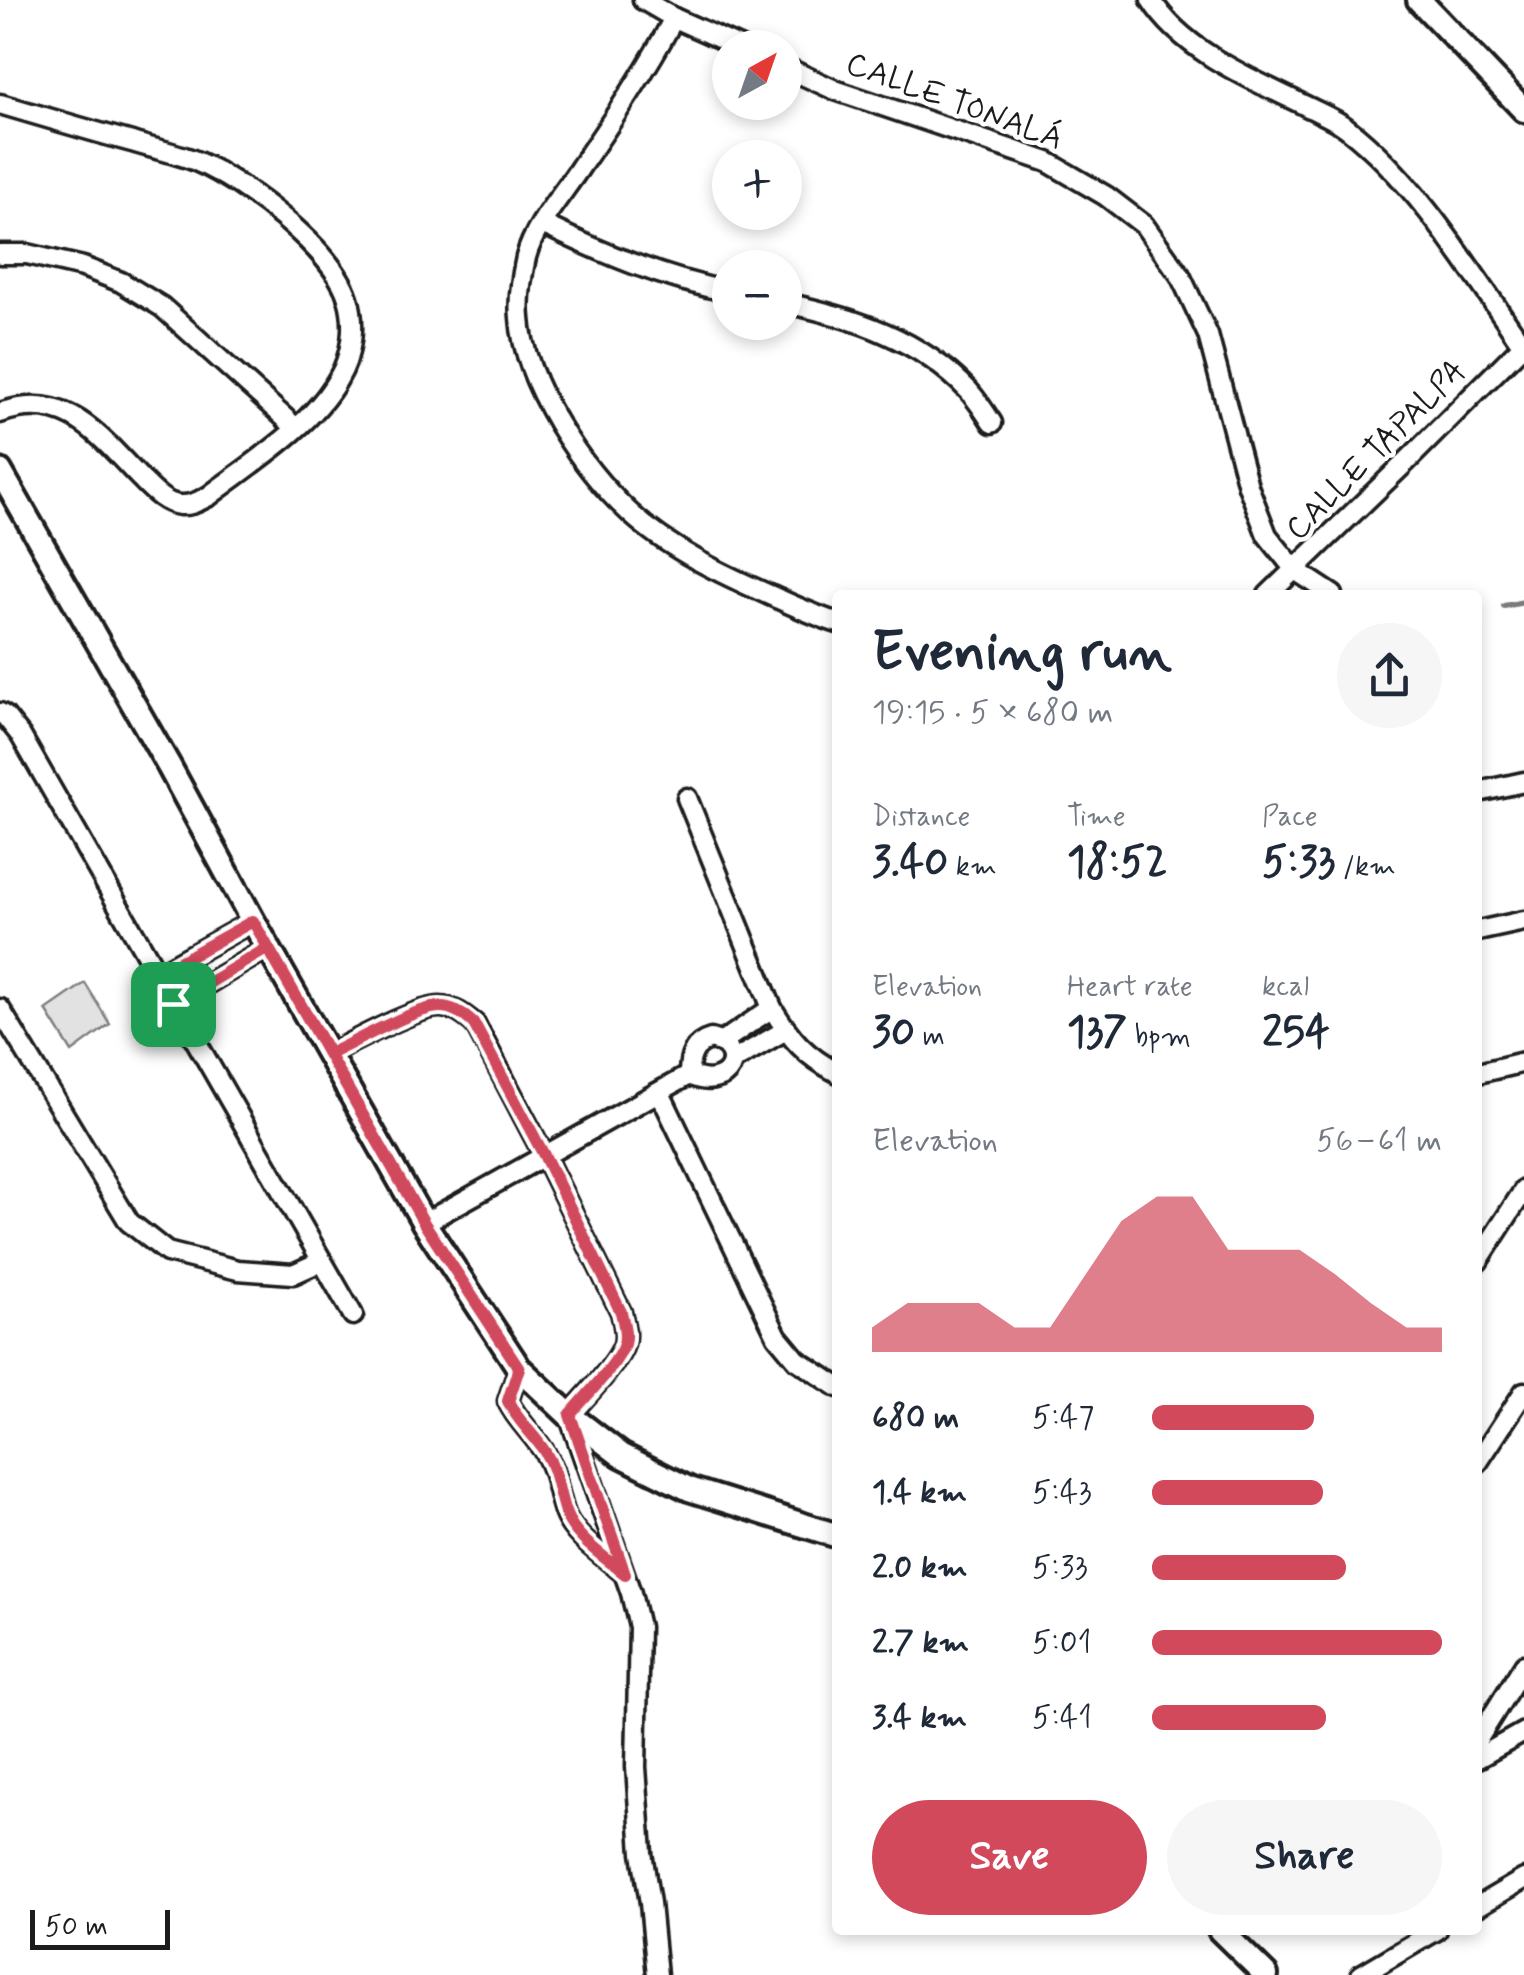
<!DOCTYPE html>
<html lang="en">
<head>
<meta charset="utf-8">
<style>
  :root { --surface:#fff; --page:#f6f6f7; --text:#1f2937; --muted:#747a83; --accent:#d1495b }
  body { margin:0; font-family:Mynerve,sans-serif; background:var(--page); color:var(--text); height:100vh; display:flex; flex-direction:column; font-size:38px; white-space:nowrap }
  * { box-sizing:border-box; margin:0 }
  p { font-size:32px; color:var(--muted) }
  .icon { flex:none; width:55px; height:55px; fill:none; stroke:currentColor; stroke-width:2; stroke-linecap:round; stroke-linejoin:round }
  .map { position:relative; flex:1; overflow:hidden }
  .details { position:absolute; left:832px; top:590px; width:650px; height:1345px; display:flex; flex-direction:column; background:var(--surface); border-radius:10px; box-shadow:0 5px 15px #0003 }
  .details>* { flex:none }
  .needle { width:65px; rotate:40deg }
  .buttons { position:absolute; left:712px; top:30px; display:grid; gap:20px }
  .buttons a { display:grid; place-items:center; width:90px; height:90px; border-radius:50%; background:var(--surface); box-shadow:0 5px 15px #0003; font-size:50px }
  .scale { position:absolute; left:30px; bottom:25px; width:140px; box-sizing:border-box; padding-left:10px; border:5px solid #1c1c1c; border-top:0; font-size:28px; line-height:35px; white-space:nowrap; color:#1c1c1c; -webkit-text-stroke:8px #fff; paint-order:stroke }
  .pin { position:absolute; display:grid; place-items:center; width:85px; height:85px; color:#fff; margin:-42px; border-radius:20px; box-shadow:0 5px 15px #0006 }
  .round { display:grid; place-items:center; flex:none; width:105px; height:105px; border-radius:52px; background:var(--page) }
  .overview { display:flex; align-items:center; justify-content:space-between; height:170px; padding:0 40px }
  h1 { font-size:55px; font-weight:800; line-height:75px }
  .stats { display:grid; grid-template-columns:repeat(3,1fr); gap:15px; height:170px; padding:10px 40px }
  .stats div { display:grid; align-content:center }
  .stats b { font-size:42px; font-weight:800 }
  .stats small { font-size:28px; font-weight:400 }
  .stats p { font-size:28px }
  .chart { height:280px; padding:20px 40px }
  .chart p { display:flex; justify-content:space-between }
  .chart svg { width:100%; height:180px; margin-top:10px; fill:var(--accent); opacity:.7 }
  .action { display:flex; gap:20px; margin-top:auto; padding:20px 40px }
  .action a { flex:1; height:115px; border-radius:60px; background:var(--accent); color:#fff; font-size:40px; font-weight:800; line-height:115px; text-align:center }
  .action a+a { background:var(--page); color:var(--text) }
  ul { padding:0 40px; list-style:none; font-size:32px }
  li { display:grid; grid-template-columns:160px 120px 1fr; align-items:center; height:75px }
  li i { height:25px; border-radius:12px; background:var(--accent) }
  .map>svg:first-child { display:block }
  .green { fill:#e2e2e2; stroke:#7f7f7f; stroke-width:2.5 }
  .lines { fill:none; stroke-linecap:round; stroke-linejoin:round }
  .stream { stroke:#7a7a7a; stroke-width:6 }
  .street-casing { stroke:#1c1c1c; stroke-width:25 }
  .secondary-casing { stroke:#1c1c1c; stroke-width:30 }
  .street { stroke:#fff; stroke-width:18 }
  .secondary { stroke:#fff; stroke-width:22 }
  .route-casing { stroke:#fff; stroke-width:20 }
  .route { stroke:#d1495b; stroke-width:12 }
  .labels { text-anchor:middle; stroke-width:9; stroke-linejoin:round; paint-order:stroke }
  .street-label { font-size:32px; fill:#1c1c1c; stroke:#fff }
</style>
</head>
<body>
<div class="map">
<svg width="1524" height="1975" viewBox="0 0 1524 1975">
  <rect width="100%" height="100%" fill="#fff"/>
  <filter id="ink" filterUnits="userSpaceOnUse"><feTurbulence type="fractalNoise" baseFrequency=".01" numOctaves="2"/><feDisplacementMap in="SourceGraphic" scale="20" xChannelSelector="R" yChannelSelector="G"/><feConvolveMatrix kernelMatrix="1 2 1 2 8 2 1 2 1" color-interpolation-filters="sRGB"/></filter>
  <g filter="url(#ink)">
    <!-- green -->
    <polygon class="green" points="85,983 110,1024 72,1052 46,1010"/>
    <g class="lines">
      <!-- stream -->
      <polyline class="stream" points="1504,606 1524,602"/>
      <!-- street casing -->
      <g class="street-casing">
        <g id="street">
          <polyline points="643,0 674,18 741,48"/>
          <path d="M1151,0C1185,53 1252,79 1306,106C1320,113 1335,119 1347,128C1418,183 1473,274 1524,347"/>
          <path d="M674,18C647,69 614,118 581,166C563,194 535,224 526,257C522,275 518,299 520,318C524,384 582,469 630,513C670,550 724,575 774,597C795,606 816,616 838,623"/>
          <polyline points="785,67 835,90 1048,162 1106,196 1144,225 1180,275 1208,335 1248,486 1267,535 1295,570 1333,595"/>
          <path d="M0,104C44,117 88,130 132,142C153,149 178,153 198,162C244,182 333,249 348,298C356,324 352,356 338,379C311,427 252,463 209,496C199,501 191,506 180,505C165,504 152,490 142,480C100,437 67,389 0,413"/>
          <path d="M542,224C602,253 664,279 730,292"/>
          <polyline points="0,254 27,254 83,267 121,282 162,307 296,428"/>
          <path d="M785,303C853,317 920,339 969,391C977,400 985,412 992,423"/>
          <polyline points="1268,595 1407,461 1523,345"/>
          <polyline points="0,713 5,716 21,736 353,1315"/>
          <polyline points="1478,792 1524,782"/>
          <path d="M687,798L772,1008C791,1039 805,1056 838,1073"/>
          <polyline points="1478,931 1524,921"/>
          <polyline points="156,975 253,921"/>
          <polyline points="173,1004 268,948"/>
          <polyline points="0,1009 129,1222 167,1252 238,1270 293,1274 322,1261"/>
          <path d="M711,1039C750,1049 730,1094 689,1075C689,1057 693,1044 711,1039Z"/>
          <polyline points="722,1042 772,1008"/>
          <path d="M329,1054C353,1042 416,1007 440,1007C454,1007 464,1015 475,1024L545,1157L621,1312C623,1322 627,1333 624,1344C619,1363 583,1399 569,1415L631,1593L639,1627L636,1767L642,1853L650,1903L657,1975"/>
          <polyline points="732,1061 786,1030"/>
          <polyline points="1478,1073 1524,1062"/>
          <polyline points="660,1093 777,1336 797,1360 838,1387"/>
          <polyline points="424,1223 689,1075"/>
          <polyline points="1478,1261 1524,1190"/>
          <path d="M519,1368L508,1401C517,1421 534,1434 545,1453C557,1472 557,1493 565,1514C574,1537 603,1555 621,1571"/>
          <polyline points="1478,1462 1524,1392"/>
          <polyline points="1478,1739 1524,1665"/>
          <polyline points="1478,1758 1524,1732"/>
          <polyline points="1478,1906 1524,1879"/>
          <polyline points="1361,1975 1437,1930"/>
        </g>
      </g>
      <!-- secondary casing -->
      <g class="secondary-casing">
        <g id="secondary">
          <polyline points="1419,0 1524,110"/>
          <polyline points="0,471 170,768 253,921 424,1223 519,1368 569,1415 621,1455 689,1489 838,1536"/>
          <polyline points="1220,1930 1266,1975"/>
        </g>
      </g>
      <!-- street -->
      <use href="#street" class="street"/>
      <!-- secondary -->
      <use href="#secondary" class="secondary"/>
    </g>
  </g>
  <g class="lines" filter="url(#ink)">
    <!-- route casing -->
    <g class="route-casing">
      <path id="route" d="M173,1004L268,948L424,1223L519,1368L508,1401C517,1421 534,1434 545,1452C557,1471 558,1492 565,1512C574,1538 605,1557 625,1574L570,1415C583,1399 619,1363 624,1344C627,1333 623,1322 621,1312L545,1157L474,1024C464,1015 454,1007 440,1007C416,1007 353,1043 329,1054L253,921L156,975L173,1004"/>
    </g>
    <!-- route -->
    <use href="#route" class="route"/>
  </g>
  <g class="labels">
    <!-- street labels -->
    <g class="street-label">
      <text transform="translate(955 100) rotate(20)" y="11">CALLE TONALÁ</text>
      <text transform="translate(1375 449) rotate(-45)" y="11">CALLE TAPALPA</text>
    </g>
  </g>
</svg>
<div class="buttons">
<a><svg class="needle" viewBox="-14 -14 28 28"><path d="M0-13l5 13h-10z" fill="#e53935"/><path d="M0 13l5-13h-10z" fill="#747a83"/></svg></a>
<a>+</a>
<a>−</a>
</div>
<div class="scale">50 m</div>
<div class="pin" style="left:173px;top:1004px;background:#1e9e55"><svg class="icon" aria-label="arrive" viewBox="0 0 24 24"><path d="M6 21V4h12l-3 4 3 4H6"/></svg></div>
<section class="details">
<div class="overview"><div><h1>Evening run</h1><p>19:15 · 5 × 680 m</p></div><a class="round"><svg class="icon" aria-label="share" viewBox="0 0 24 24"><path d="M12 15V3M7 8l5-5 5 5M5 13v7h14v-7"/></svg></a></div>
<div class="stats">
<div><p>Distance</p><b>3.40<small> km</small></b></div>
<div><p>Time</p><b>18:52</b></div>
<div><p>Pace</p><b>5:33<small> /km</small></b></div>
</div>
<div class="stats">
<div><p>Elevation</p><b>30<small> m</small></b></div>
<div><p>Heart rate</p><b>137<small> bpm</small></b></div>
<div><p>kcal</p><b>254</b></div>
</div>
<div class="chart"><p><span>Elevation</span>56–61 m</p>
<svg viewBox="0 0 160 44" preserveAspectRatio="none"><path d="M0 44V38L10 32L20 32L30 32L40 38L50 38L60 25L70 12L80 6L90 6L100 19L110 19L120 19L130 25L140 32L150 38L160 38V44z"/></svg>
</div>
<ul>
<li><b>680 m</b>5:47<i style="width:56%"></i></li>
<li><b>1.4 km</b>5:43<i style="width:59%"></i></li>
<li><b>2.0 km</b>5:33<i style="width:67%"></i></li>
<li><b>2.7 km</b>5:01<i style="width:100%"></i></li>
<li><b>3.4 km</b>5:41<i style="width:60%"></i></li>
</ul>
<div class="action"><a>Save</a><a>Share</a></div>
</section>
</div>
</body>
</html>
